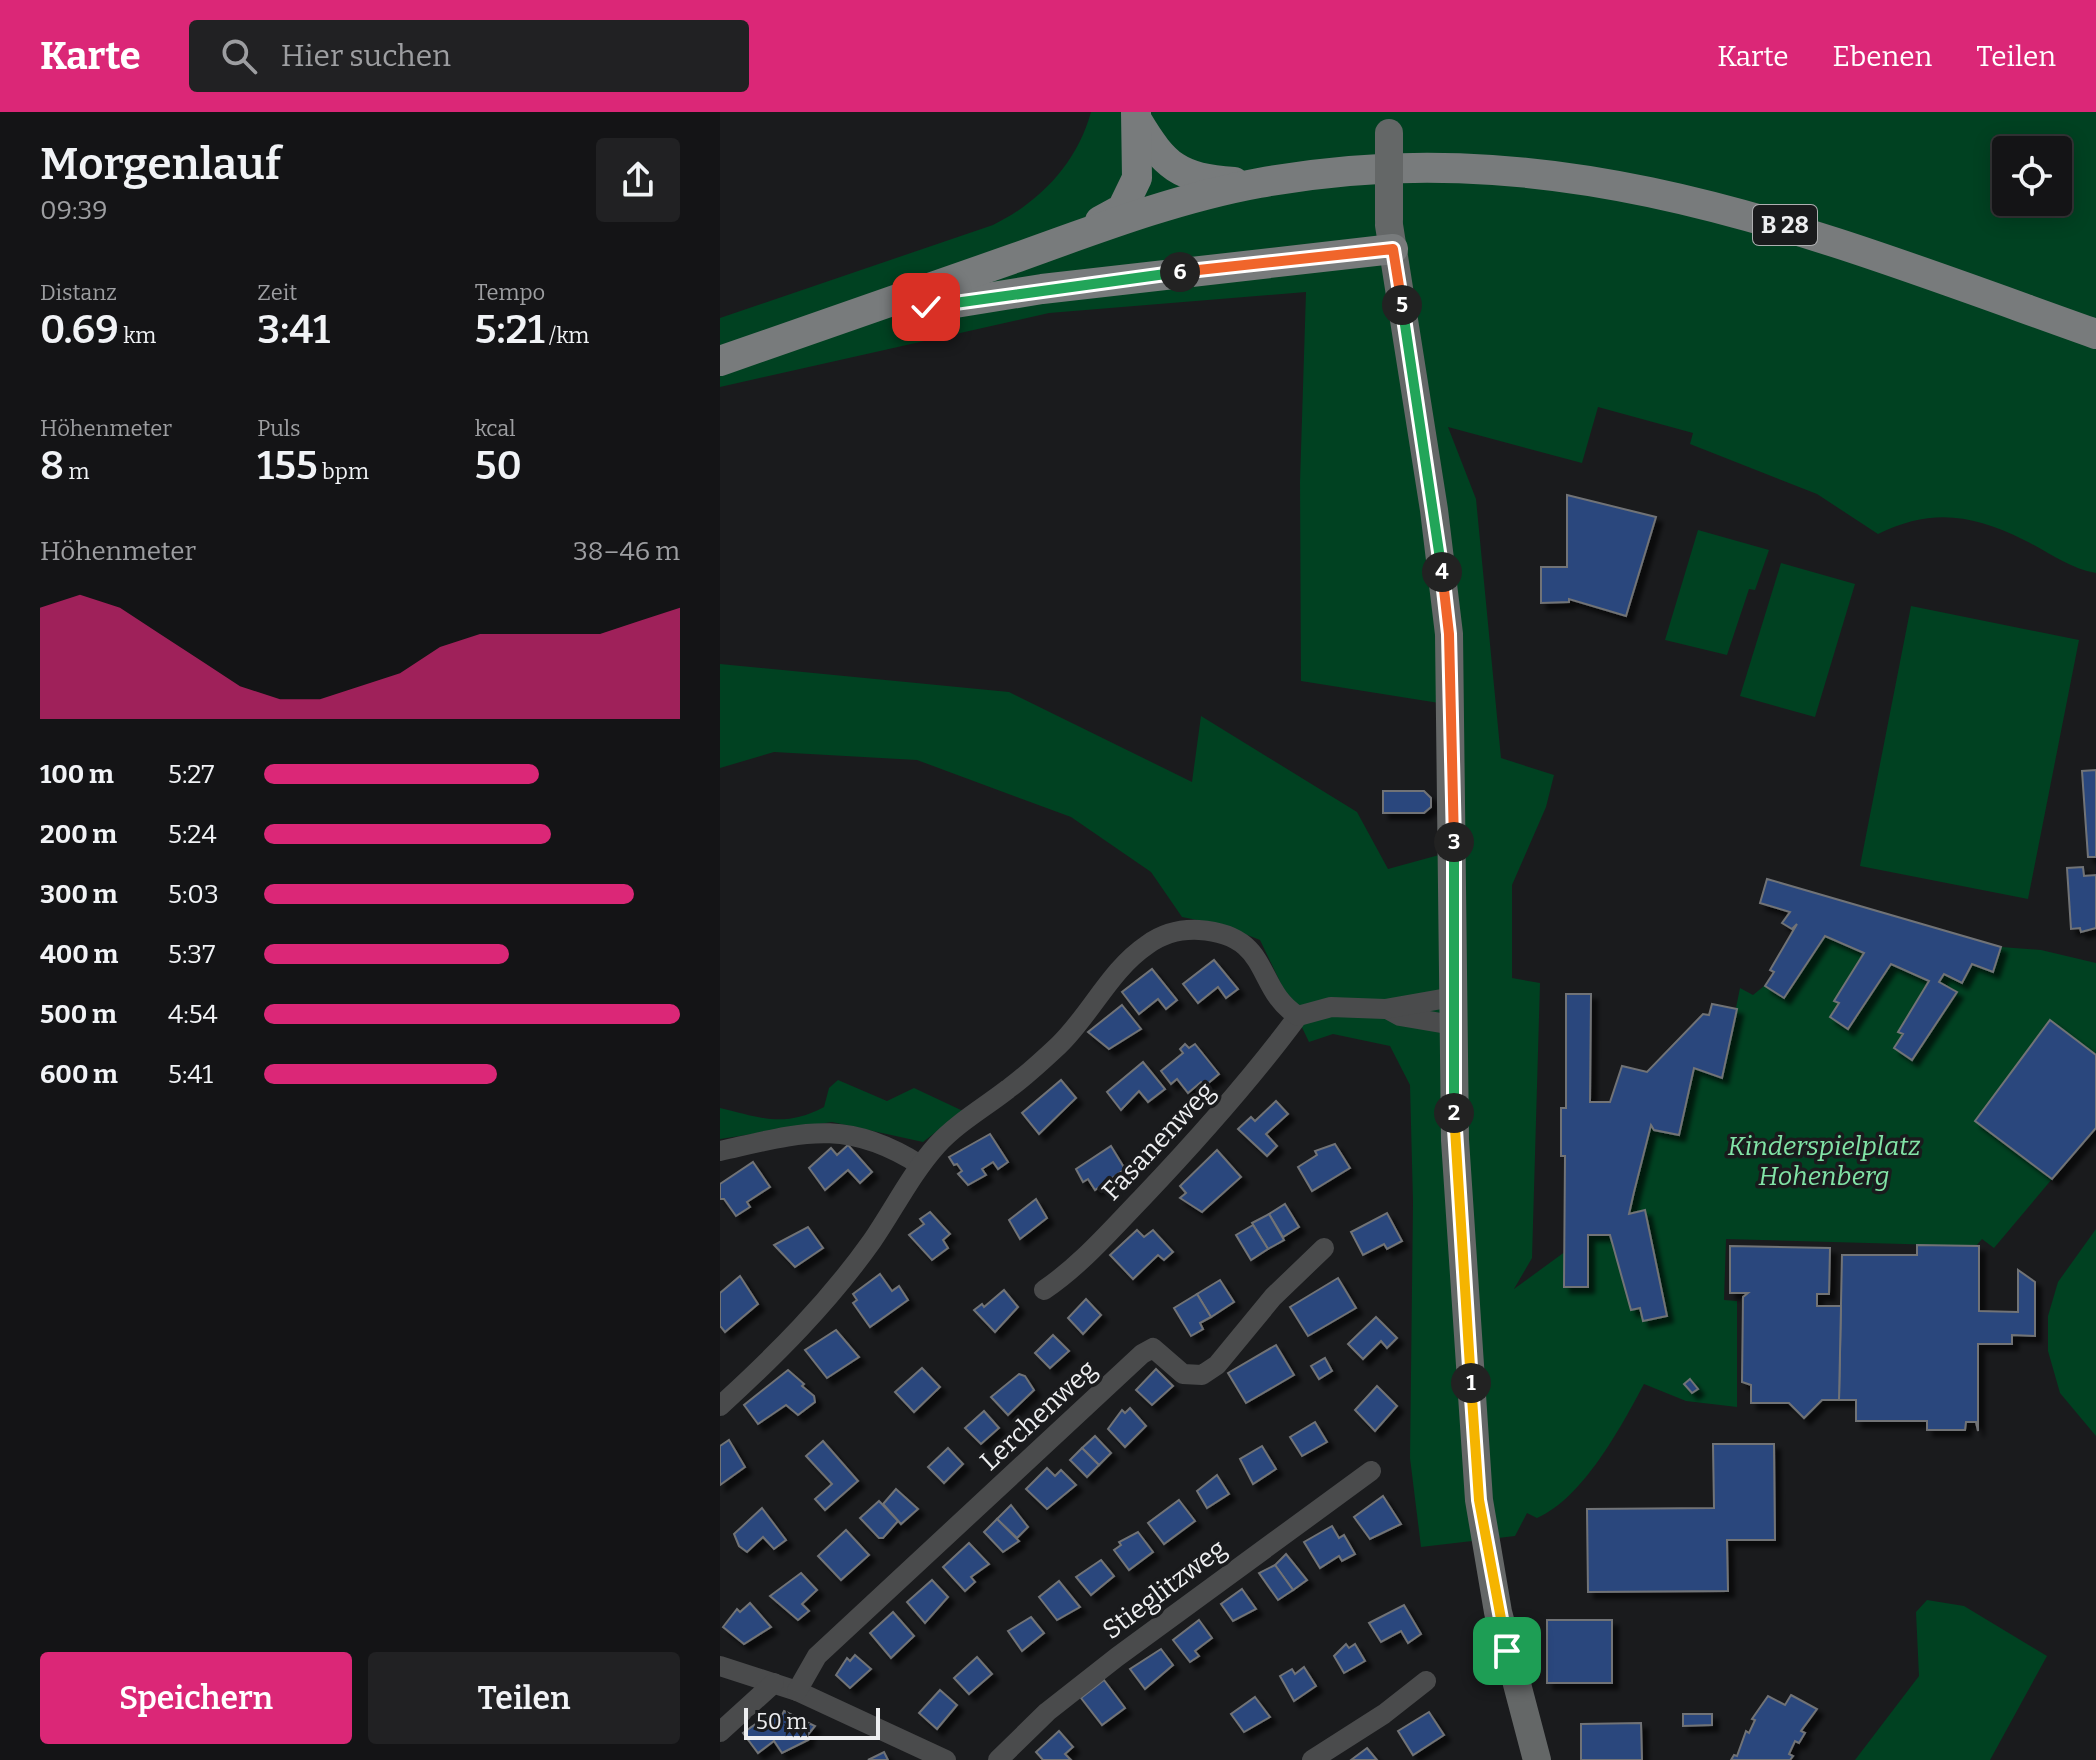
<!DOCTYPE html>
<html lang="de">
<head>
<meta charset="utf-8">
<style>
  :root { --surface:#141416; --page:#212123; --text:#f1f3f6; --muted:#9d9ea1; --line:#333335; --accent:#db2777 }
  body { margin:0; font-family:Bitter,serif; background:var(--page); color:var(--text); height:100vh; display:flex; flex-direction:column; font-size:30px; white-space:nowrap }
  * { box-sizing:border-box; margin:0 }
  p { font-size:26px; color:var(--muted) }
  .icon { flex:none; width:44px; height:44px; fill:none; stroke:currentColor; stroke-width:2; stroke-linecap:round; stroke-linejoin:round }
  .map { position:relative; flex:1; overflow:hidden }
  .details { display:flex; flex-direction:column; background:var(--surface); width:720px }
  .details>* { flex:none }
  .buttons { position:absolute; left:1272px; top:24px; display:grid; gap:16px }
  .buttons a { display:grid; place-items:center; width:80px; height:80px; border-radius:8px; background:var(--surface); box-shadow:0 4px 20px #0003,0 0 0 2px var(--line); font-size:40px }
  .scale { position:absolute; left:24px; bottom:20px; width:136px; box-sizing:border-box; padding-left:8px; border:4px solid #edeef0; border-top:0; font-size:22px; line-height:28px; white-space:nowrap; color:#edeef0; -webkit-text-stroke:6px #1a1b1d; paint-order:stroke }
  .pin { position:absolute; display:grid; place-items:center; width:68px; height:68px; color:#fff; margin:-34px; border-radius:16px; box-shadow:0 4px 12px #0006 }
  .km { position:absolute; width:40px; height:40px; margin:-20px; border-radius:50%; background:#222; color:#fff; font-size:22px; line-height:40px; text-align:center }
  .round { display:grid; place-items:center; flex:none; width:84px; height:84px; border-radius:8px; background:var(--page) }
  .headline { display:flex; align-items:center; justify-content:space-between; height:136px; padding:0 40px }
  h1 { font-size:44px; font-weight:600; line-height:60px }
  .stats { display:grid; grid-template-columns:repeat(3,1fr); gap:12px; height:136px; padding:8px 40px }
  .stats div { display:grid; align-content:center }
  .stats b { font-size:40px; font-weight:600 }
  .stats small { font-size:22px; font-weight:400 }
  .stats p { font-size:22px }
  .chart { height:224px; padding:16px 40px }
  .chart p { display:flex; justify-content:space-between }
  .chart svg { width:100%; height:144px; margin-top:8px; fill:var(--accent); opacity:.7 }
  .primary-button { display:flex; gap:16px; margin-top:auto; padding:16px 40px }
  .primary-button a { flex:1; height:92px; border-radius:8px; background:var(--accent); color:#fff; font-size:32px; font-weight:600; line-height:92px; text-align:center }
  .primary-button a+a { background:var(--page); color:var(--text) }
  ul { padding:0 40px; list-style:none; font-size:26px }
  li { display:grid; grid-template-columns:128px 96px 1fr; align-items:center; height:60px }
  li i { height:20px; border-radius:10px; background:var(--accent) }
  header { display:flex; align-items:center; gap:48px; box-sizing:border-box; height:112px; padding:0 40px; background:var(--accent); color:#fff }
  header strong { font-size:38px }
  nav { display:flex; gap:44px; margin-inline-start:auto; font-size:28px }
  .search { width:560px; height:72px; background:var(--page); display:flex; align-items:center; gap:20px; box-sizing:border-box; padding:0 28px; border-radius:8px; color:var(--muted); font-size:30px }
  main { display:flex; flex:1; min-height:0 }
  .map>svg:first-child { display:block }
  .green { fill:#004121; fill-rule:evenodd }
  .building { fill:#2a477d; stroke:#717376; stroke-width:2; filter:url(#shadow) }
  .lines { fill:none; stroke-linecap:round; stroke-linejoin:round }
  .street { stroke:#4a4b4c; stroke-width:20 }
  .secondary { stroke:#646767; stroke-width:28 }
  .primary { stroke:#787b7c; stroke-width:30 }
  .secondary-bridge { stroke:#646767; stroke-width:28 }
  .split-1-casing { stroke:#fff; stroke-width:16 }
  .split-2-casing { stroke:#fff; stroke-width:16 }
  .split-3-casing { stroke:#fff; stroke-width:16 }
  .split-4-casing { stroke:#fff; stroke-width:16 }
  .split-5-casing { stroke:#fff; stroke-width:16 }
  .split-6-casing { stroke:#fff; stroke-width:16 }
  .split-7-casing { stroke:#fff; stroke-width:16 }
  .split-1 { stroke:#f5b400; stroke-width:10 }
  .split-2 { stroke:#f5b400; stroke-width:10 }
  .split-3 { stroke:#22a559; stroke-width:10 }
  .split-4 { stroke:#f0652b; stroke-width:10 }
  .split-5 { stroke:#22a559; stroke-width:10 }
  .split-6 { stroke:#f0652b; stroke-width:10 }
  .split-7 { stroke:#22a559; stroke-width:10 }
  .labels { text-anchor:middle; stroke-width:7; stroke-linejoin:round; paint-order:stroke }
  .shield { fill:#1a1b1d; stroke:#aeafb1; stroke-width:2 }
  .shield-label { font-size:24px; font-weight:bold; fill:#edeef0 }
  .street-label { font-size:26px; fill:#edeef0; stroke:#1a1b1d }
  .park-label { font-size:26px; font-style:italic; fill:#82e4a7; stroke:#1a1b1d }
</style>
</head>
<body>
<header>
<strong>Karte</strong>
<div class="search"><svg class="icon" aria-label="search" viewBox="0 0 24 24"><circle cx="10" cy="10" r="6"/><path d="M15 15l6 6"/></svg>Hier suchen</div>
<nav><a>Karte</a><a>Ebenen</a><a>Teilen</a></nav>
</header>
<main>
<section class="details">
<div class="headline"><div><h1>Morgenlauf</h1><p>09:39</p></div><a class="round"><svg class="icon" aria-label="share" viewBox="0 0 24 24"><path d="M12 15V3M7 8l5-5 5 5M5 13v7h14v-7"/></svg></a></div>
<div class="stats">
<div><p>Distanz</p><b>0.69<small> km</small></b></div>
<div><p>Zeit</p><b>3:41</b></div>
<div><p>Tempo</p><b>5:21<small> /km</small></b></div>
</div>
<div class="stats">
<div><p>Höhenmeter</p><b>8<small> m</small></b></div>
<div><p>Puls</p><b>155<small> bpm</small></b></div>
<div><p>kcal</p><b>50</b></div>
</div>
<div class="chart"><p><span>Höhenmeter</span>38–46 m</p>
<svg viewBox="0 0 160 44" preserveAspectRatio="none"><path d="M0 44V10L10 6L20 10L30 18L40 26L50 34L60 38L70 38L80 34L90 30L100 22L110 18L120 18L130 18L140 18L150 14L160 10V44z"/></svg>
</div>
<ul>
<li><b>100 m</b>5:27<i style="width:66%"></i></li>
<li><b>200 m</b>5:24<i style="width:69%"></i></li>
<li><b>300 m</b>5:03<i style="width:89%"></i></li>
<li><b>400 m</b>5:37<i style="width:59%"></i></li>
<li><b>500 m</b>4:54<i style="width:100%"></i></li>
<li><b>600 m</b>5:41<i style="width:56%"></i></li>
</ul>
<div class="primary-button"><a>Speichern</a><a>Teilen</a></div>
</section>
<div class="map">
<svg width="1376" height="1648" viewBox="0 0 1376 1648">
  <defs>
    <filter id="shadow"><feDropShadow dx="6" dy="6" stdDeviation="2" flood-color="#0009"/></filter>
  </defs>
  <rect width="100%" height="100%" fill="#1a1b1d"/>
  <!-- green -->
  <g class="green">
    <path d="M371,0H1376V461C1348,456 1329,440 1304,428C1252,402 1211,396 1158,422L1097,382L970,332L973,321L878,295L862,351L728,315L756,387L781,646L834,663L826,695L792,773V866L820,871L812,1146L794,1177L868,1123H890L911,1198L920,1196L924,1098L909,1102L931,1013L935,1014L974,956L1002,965L1020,876L1033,883L1105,824L1144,841L1114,889L1119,891L1110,905L1128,917L1171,852L1209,869L1178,920L1183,922L1174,936L1192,948L1237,880L1219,870L1224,862L1242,871L1252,852L1273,860L1281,835L1321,838L1376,851V943L1330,909L1255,1008L1332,1067L1274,1136L1262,1127L1256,1134L1006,1127L1004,1188L1017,1189V1295L966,1289L924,1272C901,1315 863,1386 817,1406L807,1401L795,1424L701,1435L690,1346L693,1090L690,973L670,934L613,922L589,930L540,828L502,813L462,805L431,760L351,705L197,648L54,640L0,656V552L289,580L472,670L481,604L637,700L668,757L719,743V591L581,569L580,370L586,180L329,201L0,275V206L273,113C320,90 357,51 371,0ZM1286,38H1338V90H1286Z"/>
    <polygon points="978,418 1049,438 1035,478 1029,477 1007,543 945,528"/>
    <polygon points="1061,451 1135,472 1095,605 1020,584"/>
    <polygon points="1191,494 1359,528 1308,787 1140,754"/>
    <path d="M118,968L167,989L194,976L243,999L203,1030L112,1010L0,1027V996C42,1006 64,1016 104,995L109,976Z"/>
    <polygon points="1376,1117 1376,1324 1340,1281 1328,1239 1328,1204 1338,1170"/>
    <polygon points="1207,1488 1244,1494 1327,1544 1270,1648 1135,1648 1199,1564 1196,1500"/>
  </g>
  <!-- building -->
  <g class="building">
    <polygon points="847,383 936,405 906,504 849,487 849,490 821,491 821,455 847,455"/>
    <polygon points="1376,658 1376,745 1368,745 1362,659"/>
    <polygon points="663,679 704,679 711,686 711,695 704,701 663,701"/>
    <polygon points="1363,755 1364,764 1376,763 1376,816 1361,820 1360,816 1351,817 1347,756"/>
    <polygon points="1047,767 1281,835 1273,860 1252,852 1242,871 1224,862 1219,870 1237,880 1192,948 1174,936 1183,922 1178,920 1209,869 1171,852 1128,917 1110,905 1119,891 1114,889 1144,841 1105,824 1064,886 1045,874 1054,860 1050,858 1077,812 1072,817 1062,811 1070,800 1040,791"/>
    <polygon points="494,848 518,877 506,886 498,875 478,891 463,872"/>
    <polygon points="432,857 457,888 446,897 438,887 419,902 402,880"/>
    <polygon points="846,882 871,882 870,990 890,990 902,954 927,960 983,902 989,903 992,892 1017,897 1002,966 974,956 959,1023 934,1018 931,1013 914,1080 909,1102 925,1098 947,1204 923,1209 920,1196 911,1198 890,1123 868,1123 868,1175 844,1175 845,1044 841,1044 841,996 846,996"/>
    <polygon points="402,893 421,917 389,937 368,920"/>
    <polygon points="1330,908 1376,943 1376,1016 1332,1067 1255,1009"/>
    <polygon points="465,932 469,936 475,932 499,962 485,974 481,970 468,981 457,967 451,972 441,959 463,941 460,937"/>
    <polygon points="423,950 445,977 428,990 419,979 401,998 387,980"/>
    <polygon points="341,968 356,986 319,1022 302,1001"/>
    <polygon points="556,989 568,1002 546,1022 557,1034 547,1044 518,1017 531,1005 535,1009"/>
    <polygon points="270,1022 288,1050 278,1057 273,1050 262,1057 266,1063 248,1073 238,1062 242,1059 237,1052 234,1053 229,1045"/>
    <polygon points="615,1032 630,1056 592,1079 578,1055 597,1043 595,1039"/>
    <polygon points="128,1033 152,1060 140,1071 128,1058 105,1078 89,1056 111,1036 117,1043"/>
    <polygon points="391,1034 405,1057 375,1078 368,1067 363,1070 356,1057"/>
    <polygon points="497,1038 521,1065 482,1100 460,1086 466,1081 460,1074"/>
    <polygon points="33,1050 50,1075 27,1090 30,1095 16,1104 4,1087 0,1087 0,1072"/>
    <polygon points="316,1087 327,1106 300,1127 289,1108"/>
    <polygon points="565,1092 579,1115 563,1125 549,1102"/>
    <polygon points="210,1100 230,1122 223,1128 228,1136 212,1148 189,1123 204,1112 200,1107"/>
    <polygon points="667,1101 682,1129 667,1137 664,1132 643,1143 631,1120"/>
    <polygon points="549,1102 564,1128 548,1137 532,1111"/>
    <polygon points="533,1113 548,1137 531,1148 516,1123"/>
    <polygon points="88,1115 103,1136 75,1155 54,1133"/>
    <polygon points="417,1118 424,1125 433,1118 453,1140 444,1148 438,1143 413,1167 390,1143"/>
    <polygon points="1197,1133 1259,1134 1259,1199 1298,1200 1298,1158 1315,1170 1315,1224 1292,1223 1292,1232 1258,1232 1258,1319 1256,1310 1246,1310 1245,1318 1207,1318 1207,1309 1136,1309 1136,1288 1119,1288 1122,1143 1197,1143"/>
    <polygon points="1010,1134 1110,1136 1109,1182 1097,1182 1097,1194 1121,1194 1119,1288 1102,1288 1084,1306 1069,1291 1031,1291 1031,1273 1022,1270 1023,1185 1028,1181 1010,1181"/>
    <polygon points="160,1162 172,1179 179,1174 188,1188 150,1215 133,1191 137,1188 133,1182"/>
    <polygon points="20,1164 38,1192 5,1220 0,1214 0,1181"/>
    <polygon points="618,1166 636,1196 588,1224 570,1195"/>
    <polygon points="500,1168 514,1190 491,1205 477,1182"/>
    <polygon points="284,1178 298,1195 275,1220 254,1198 262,1192 264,1195"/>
    <polygon points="477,1182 491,1205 480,1211 483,1217 471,1224 454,1196"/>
    <polygon points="366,1187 381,1203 363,1222 348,1206"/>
    <polygon points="656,1205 677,1226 667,1236 661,1229 643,1247 628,1232"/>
    <polygon points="116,1218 139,1245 107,1266 85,1238"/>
    <polygon points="333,1223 349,1239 330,1256 315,1241"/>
    <polygon points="556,1233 574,1263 526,1291 508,1261"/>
    <polygon points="605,1246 612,1259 599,1267 591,1254"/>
    <polygon points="202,1256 220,1275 194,1300 175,1280"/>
    <polygon points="436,1257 453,1274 432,1293 416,1278"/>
    <polygon points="68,1258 84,1272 82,1274 94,1284 95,1290 78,1303 66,1293 38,1312 24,1293"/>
    <polygon points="299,1262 305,1264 314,1278 288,1303 271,1285"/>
    <polygon points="970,1267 978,1277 972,1281 964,1272"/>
    <polygon points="657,1274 677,1294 655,1319 635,1298"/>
    <polygon points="410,1296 426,1314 405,1335 388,1317 402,1298 405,1301"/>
    <polygon points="264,1299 279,1316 261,1332 245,1316"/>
    <polygon points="595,1310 607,1330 582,1344 570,1325"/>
    <polygon points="375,1324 391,1341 379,1353 362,1336"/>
    <polygon points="9,1328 25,1355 0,1373 0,1334"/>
    <polygon points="103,1329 138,1369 105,1398 95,1387 112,1372 86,1344"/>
    <polygon points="993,1332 1054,1332 1055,1428 1007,1428 1008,1479 868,1480 867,1397 994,1396"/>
    <polygon points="542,1334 556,1357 533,1372 520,1347"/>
    <polygon points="228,1336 243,1352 224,1371 208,1355"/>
    <polygon points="362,1336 379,1353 367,1365 350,1348"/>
    <polygon points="327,1356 335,1364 341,1358 356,1373 327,1397 306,1377"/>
    <polygon points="497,1363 509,1382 487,1396 477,1379"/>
    <polygon points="176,1377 198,1397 181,1412 163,1392"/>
    <polygon points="663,1384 681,1412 650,1427 634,1405"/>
    <polygon points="459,1388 475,1409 444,1432 428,1411"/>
    <polygon points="159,1389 178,1409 163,1426 159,1426 140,1406"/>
    <polygon points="291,1393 308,1415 297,1426 277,1407"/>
    <polygon points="42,1396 66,1428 54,1437 43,1425 27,1440 19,1434 14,1422"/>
    <polygon points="277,1407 299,1429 283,1440 264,1420"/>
    <polygon points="612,1414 619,1426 624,1423 635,1442 622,1449 619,1444 600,1456 584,1430"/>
    <polygon points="126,1418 149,1443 121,1468 98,1444"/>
    <polygon points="418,1420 433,1440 409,1458 394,1438 401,1433 399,1430"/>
    <polygon points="249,1431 269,1452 251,1465 255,1470 245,1479 223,1455"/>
    <polygon points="566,1442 587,1468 573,1478 555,1453"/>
    <polygon points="381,1448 394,1464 371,1483 356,1465"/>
    <polygon points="555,1453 573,1478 558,1488 539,1461"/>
    <polygon points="81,1461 97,1478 82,1492 89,1499 78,1508 50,1484"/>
    <polygon points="212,1468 228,1485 205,1511 187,1490"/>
    <polygon points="339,1469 360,1495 337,1508 319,1485"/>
    <polygon points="522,1477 536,1497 513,1509 501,1492"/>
    <polygon points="30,1491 51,1515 24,1532 3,1515 17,1497 20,1500"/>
    <polygon points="684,1493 701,1522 688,1531 681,1519 661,1530 649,1511"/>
    <polygon points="173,1500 194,1524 171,1546 150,1521"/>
    <polygon points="311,1505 324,1521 302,1539 288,1519"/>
    <polygon points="479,1508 492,1526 475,1539 479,1544 470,1550 453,1528"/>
    <rect x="827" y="1508" width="65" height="63"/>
    <polygon points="626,1532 629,1536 635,1532 645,1549 624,1561 614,1544"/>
    <polygon points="441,1537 453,1553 425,1577 410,1557"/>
    <polygon points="135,1543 151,1557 130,1576 116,1563 127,1546 130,1549"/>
    <polygon points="257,1545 272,1562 249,1582 234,1566"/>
    <polygon points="584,1555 596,1574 574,1589 560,1564 572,1557 575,1562"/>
    <polygon points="384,1568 405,1596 382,1613 361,1586"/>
    <polygon points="220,1578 237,1593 217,1617 199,1601"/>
    <polygon points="1071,1583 1097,1597 1081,1619 1085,1621 1079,1631 1075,1629 1069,1642 1073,1644 1070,1648 1011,1648 1014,1643 1017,1644 1026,1619 1029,1621 1035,1608 1032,1607 1048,1584 1065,1593"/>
    <polygon points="535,1585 550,1605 524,1620 511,1602"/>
    <polygon points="64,1599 95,1614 86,1625 88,1628 62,1641 54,1629 38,1641 23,1621 51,1601 62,1603"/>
    <polygon points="709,1600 724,1623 693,1643 678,1619"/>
    <polygon points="963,1602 992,1602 992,1613 963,1614"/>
    <polygon points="921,1611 922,1648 861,1648 861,1612"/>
    <polygon points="339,1619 353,1635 345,1642 351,1648 323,1648 316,1640"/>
    <polygon points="647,1636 657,1648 631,1648"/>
    <polygon points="164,1640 168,1648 148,1648"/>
  </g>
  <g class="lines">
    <!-- street -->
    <g class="street">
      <polyline points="669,898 680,904 733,913"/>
      <path d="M0,1039C81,1021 125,1005 200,1053"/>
      <path d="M324,1178C361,1153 391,1118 422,1086C477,1028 530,969 578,904"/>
      <path d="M0,1294C56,1243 108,1191 152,1129C174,1097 191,1062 217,1033C237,1011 265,995 288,977C306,964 323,948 339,933C371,902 390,858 427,833C442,822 460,817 479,818C553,823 534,877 578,904L611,895L665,897L733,885"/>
      <polyline points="0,1554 77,1579 226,1648"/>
      <polyline points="77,1579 97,1544 422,1242 433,1236 463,1262 482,1263 497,1253 553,1185 604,1136"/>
      <polyline points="0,1620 54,1571"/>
      <polyline points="278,1648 327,1600 397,1545 651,1359"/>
      <polyline points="592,1648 664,1602 706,1569"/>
    </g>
    <!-- secondary -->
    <polyline class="secondary" points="669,113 714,398 729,522 735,1028 759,1388 778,1500 817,1648"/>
    <!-- primary -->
    <g class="primary">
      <path d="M417,8C445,55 459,66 514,70"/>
      <polyline points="380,109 402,97 417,66 416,0"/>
      <polyline points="192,198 322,177 673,137"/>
      <path d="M0,249C100,215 199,180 298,145C376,117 457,86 539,71C842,15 1097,123 1376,222"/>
    </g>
    <!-- secondary-bridge -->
    <polyline class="secondary-bridge" points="669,21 669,108"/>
  </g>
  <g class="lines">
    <!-- split-1 casing -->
    <g class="split-1-casing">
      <polyline id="split-1" points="751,1271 759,1388 787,1539"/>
    </g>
    <!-- split-2 casing -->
    <g class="split-2-casing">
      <polyline id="split-2" points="734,1001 751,1271"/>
    </g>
    <!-- split-3 casing -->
    <g class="split-3-casing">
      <polyline id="split-3" points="734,730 734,1001"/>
    </g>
    <!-- split-4 casing -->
    <g class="split-4-casing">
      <polyline id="split-4" points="722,460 729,522 734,730"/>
    </g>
    <!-- split-5 casing -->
    <g class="split-5-casing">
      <polyline id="split-5" points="682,193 722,460"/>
    </g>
    <!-- split-6 casing -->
    <g class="split-6-casing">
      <polyline id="split-6" points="460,160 673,137 682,193"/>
    </g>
    <!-- split-7 casing -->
    <g class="split-7-casing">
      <polyline id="split-7" points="206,195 460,160"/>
    </g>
    <!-- split-1 -->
    <use href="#split-1" class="split-1"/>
    <!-- split-2 -->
    <use href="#split-2" class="split-2"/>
    <!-- split-3 -->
    <use href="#split-3" class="split-3"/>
    <!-- split-4 -->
    <use href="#split-4" class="split-4"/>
    <!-- split-5 -->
    <use href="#split-5" class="split-5"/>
    <!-- split-6 -->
    <use href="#split-6" class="split-6"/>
    <!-- split-7 -->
    <use href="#split-7" class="split-7"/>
  </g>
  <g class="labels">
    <!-- shield labels -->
    <rect class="shield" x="1033" y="93" width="64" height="40" rx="6"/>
    <g class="shield-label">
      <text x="1065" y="121">B 28</text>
    </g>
    <!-- street labels -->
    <g class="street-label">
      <text transform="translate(438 1029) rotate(-47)" y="9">Fasanenweg</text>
      <text transform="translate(318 1303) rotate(-43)" y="9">Lerchenweg</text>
      <text transform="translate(444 1477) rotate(-37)" y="9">Stieglitzweg</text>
    </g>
    <!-- park labels -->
    <g class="park-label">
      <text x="1104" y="1043">Kinderspielplatz<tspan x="1104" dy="30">Hohenberg</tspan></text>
    </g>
  </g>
</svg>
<div class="buttons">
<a><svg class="icon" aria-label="locate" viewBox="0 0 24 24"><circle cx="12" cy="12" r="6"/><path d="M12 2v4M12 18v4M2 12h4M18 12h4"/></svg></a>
</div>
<div class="scale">50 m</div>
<div class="pin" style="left:787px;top:1539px;background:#1e9e55"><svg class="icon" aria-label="arrive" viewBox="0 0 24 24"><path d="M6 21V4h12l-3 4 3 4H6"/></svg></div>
<div class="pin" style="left:206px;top:195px;background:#d93025"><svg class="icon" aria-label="check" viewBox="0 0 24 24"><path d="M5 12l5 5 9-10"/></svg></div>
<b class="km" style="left:751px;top:1271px">1</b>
<b class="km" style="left:734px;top:1001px">2</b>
<b class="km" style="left:734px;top:730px">3</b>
<b class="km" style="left:722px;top:460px">4</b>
<b class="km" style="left:682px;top:193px">5</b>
<b class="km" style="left:460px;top:160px">6</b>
</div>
</main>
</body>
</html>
